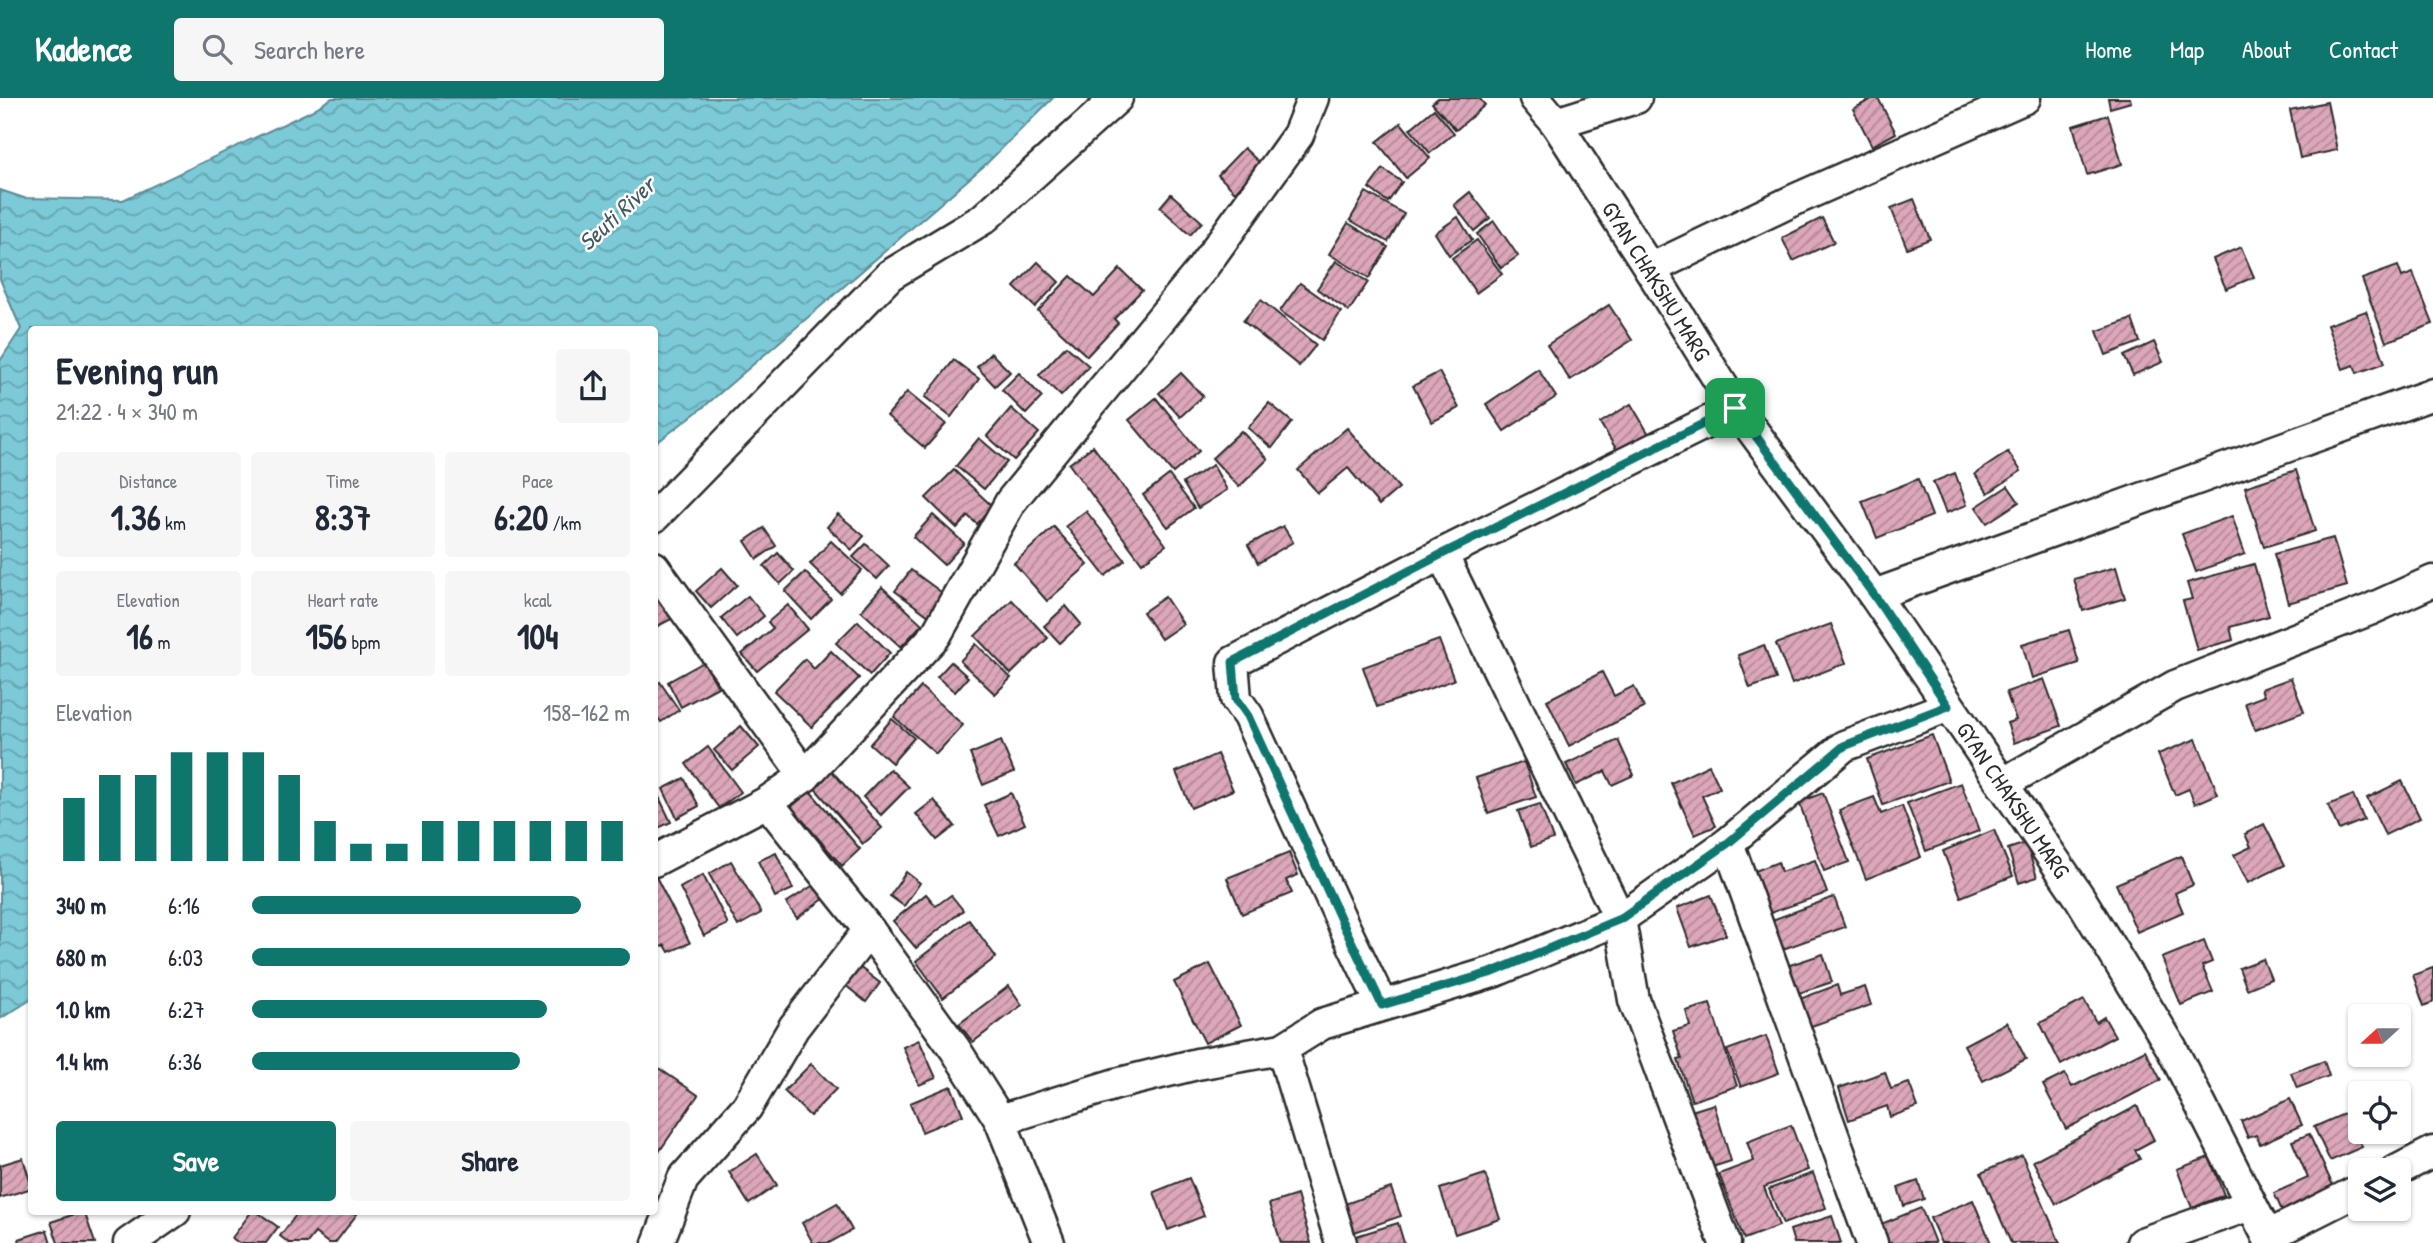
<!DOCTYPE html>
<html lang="en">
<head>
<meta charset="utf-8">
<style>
  :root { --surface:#fff; --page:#f6f6f7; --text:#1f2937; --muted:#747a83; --accent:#0f766e }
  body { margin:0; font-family:"Patrick Hand",sans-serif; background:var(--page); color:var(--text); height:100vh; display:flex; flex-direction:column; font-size:26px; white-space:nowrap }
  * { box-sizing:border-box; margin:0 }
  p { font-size:23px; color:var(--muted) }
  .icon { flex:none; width:38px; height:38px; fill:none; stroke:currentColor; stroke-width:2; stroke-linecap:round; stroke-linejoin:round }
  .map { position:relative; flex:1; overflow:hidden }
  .details { position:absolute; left:28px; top:228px; width:630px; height:889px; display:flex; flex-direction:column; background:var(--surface); border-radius:7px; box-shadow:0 2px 5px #0004 }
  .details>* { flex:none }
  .needle { width:46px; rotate:249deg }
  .fabs { position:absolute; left:2348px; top:906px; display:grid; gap:14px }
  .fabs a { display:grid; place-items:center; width:63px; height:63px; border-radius:7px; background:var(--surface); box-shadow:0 2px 5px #0004; font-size:35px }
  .pin { position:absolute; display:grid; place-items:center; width:60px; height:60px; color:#fff; margin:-30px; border-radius:14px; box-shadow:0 4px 10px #0006 }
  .round { display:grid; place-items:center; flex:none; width:74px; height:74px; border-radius:7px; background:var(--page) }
  .summary { display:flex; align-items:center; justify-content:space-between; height:119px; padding:0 28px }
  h1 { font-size:38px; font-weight:700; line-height:52px }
  .figures { display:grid; grid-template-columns:repeat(3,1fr); gap:10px; height:119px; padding:7px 28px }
  .figures div { display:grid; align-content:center; border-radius:7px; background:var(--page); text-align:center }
  .figures b { font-size:35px; font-weight:700 }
  .figures small { font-size:19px; font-weight:400 }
  .figures p { font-size:19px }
  .chart { height:196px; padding:14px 28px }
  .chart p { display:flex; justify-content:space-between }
  .chart svg { width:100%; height:126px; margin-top:7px; stroke:var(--accent); stroke-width:6 }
  .primary-button { display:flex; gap:14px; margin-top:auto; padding:14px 28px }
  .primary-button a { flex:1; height:80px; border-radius:7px; background:var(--accent); color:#fff; font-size:28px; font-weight:700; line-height:80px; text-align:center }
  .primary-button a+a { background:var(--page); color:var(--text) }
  ul { padding:0 28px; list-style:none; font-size:23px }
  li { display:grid; grid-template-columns:112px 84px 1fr; align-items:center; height:52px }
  li i { height:18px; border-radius:9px; background:var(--accent) }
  header { display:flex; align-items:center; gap:42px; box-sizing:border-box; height:98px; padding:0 35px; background:var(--accent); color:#fff }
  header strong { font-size:33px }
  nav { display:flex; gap:38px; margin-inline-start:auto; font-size:24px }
  .search { width:490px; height:63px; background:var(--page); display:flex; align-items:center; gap:18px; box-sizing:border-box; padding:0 24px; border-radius:7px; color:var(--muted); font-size:26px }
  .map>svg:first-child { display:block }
  .water { fill:url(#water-waves); stroke:#5b8a93; stroke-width:2 }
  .building { fill:url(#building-hatch); stroke:#2b2b2b; stroke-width:2 }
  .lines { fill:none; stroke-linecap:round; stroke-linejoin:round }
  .minor-casing { stroke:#2b2b2b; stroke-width:35 }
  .minor { stroke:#fff; stroke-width:30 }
  .route-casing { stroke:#fff; stroke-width:14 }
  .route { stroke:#0f766e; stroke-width:9 }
  .labels { text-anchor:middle; stroke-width:5; stroke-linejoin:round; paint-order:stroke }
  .street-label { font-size:23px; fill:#2b2b2b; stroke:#fff }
  .water-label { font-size:24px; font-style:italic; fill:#435b5f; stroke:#fff }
</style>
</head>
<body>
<header>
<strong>Kadence</strong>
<div class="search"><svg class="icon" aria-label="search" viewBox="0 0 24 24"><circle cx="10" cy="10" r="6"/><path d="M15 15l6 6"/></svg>Search here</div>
<nav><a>Home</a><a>Map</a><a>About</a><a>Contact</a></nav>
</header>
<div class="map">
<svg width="2433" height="1145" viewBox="0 0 2433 1145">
  <defs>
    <pattern id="water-waves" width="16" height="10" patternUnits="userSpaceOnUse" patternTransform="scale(1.75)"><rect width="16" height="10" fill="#7bcad8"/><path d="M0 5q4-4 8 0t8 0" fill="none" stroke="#65a4af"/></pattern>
    <pattern id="building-hatch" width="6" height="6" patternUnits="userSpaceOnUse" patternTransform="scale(1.75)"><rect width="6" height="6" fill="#dca6bb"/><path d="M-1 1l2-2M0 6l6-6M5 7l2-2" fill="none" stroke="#b38798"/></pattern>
  </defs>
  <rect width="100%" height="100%" fill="#fff"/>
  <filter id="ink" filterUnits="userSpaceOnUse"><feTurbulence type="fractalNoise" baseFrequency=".0143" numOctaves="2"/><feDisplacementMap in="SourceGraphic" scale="14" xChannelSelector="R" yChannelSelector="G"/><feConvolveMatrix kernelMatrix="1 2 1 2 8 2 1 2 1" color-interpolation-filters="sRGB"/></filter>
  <g filter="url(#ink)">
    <!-- water -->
    <polygon class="water" points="332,0 1053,0 985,67 706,307 655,346 654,231 32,231 32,901 0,921 0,263 21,231 0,181 0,92 24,100 123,102 311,13"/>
    <!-- building -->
    <g class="building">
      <polygon points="1438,0 1479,0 1485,7 1456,32 1432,5"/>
      <polygon points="1874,0 1878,0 1896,35 1872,48 1853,11"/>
      <polygon points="2108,0 2130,0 2131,4 2110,10"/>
      <polygon points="2327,4 2337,52 2300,60 2290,12"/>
      <polygon points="1434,11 1454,35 1430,55 1410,31"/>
      <polygon points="2108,17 2122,66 2087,77 2073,28"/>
      <polygon points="1401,25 1430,60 1406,80 1377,44"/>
      <polygon points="1244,50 1261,66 1235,94 1218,77"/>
      <polygon points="1383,71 1402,84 1388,104 1369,90"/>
      <polygon points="1366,94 1404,116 1388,144 1350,122"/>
      <polygon points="1470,94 1490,120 1474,133 1454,107"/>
      <polygon points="1171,96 1202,124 1190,137 1160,109"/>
      <polygon points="1914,101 1930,141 1907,150 1891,110"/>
      <polygon points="1458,119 1472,142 1449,157 1435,135"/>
      <polygon points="1822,120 1834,144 1793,163 1782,140"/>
      <polygon points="1494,123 1518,158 1501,170 1477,136"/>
      <polygon points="1348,125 1388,149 1369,180 1329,156"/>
      <polygon points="1477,142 1502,176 1476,195 1452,160"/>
      <polygon points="2241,149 2254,179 2226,191 2213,161"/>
      <polygon points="1336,163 1368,184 1349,213 1317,191"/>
      <polygon points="1038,164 1059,184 1035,209 1014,189"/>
      <polygon points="2398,168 2402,179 2413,175 2433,226 2386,244 2362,181"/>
      <polygon points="1120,171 1142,192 1114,221 1118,225 1087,258 1038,213 1071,178 1094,199"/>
      <polygon points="1300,185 1341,214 1322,242 1280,213"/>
      <polygon points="1261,202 1316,247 1299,268 1243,223"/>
      <polygon points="1609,207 1632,242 1570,282 1547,247"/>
      <polygon points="2366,213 2385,265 2357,275 2354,267 2343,271 2327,227"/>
      <polygon points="2132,221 2140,244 2106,257 2097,233"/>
      <polygon points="2154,244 2163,264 2133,277 2124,258"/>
      <polygon points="1066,248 1089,268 1061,298 1039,277"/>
      <polygon points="991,255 1010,274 995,288 977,269"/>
      <polygon points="954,262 979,281 951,319 925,299"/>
      <polygon points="1538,271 1556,299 1504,333 1486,306"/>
      <polygon points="1439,274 1459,310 1432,324 1413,288"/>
      <polygon points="1019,275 1042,299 1026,316 1002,292"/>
      <polygon points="1181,275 1203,298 1180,319 1159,295"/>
      <polygon points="907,294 946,326 925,350 887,318"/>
      <polygon points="1156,300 1199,353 1173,375 1129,322"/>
      <polygon points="1269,305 1292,324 1272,350 1248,330"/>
      <polygon points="1631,306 1650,338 1620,357 1600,325"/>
      <polygon points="1011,310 1039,335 1014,362 987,338"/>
      <polygon points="1347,330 1399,390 1379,407 1348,370 1318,395 1298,372"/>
      <polygon points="1241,333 1268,361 1239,389 1212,360"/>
      <polygon points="979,340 1007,364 984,391 956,368"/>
      <polygon points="1093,348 1166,447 1142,465 1069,366"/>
      <polygon points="2008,354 2021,373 1988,395 1975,376"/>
      <polygon points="1213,367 1227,392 1198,410 1183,385"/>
      <polygon points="954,372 993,409 977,426 968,418 957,430 926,400"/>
      <polygon points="2296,372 2315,433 2264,449 2245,389"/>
      <polygon points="1955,375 1967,407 1946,415 1933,384"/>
      <polygon points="1169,377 1194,410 1168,429 1143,397"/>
      <polygon points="1918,381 1932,418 1877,440 1862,403"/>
      <polygon points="2008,388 2019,404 1987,425 1976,409"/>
      <polygon points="1086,413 1125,462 1105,478 1066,428"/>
      <polygon points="838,416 864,438 852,452 827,429"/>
      <polygon points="933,417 964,445 944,467 913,439"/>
      <polygon points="2232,418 2245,456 2196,474 2182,436"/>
      <polygon points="1283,428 1293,444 1258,465 1248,447"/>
      <polygon points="1054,429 1088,467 1047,503 1014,465"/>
      <polygon points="764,430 776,448 757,461 745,443"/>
      <polygon points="2333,440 2347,488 2288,505 2274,456"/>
      <polygon points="831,443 862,472 840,495 810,466"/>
      <polygon points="866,446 889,468 877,481 853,459"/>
      <polygon points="778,455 794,473 780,486 764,468"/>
      <polygon points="2254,466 2269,518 2230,529 2233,542 2197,552 2183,503 2192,501 2187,485"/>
      <polygon points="2116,469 2125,500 2083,513 2074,481"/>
      <polygon points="722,470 737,487 711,510 696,493"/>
      <polygon points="911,472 945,497 929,518 895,493"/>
      <polygon points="805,474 831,501 811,521 785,493"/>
      <polygon points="654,481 675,519 654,530"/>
      <polygon points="882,489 922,526 901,549 861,513"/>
      <polygon points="748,498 764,518 737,540 721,520"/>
      <polygon points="1165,499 1183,526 1161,541 1143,514"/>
      <polygon points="1012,502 1048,540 1011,576 975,538"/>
      <polygon points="788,507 808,531 757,573 742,556 773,530 768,524"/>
      <polygon points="1066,508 1081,526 1060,545 1044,528"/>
      <polygon points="858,523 890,555 870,577 836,545"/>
      <polygon points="1831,526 1846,565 1792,586 1776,546"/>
      <polygon points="2069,532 2079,565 2032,580 2022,546"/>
      <polygon points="1439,542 1454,582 1377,609 1363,569"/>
      <polygon points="976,546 1011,580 995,596 960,563"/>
      <polygon points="1764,547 1776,581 1750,590 1738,557"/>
      <polygon points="831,553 859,580 812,629 774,593 805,561 814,571"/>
      <polygon points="704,564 718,589 681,609 668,584"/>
      <polygon points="951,564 968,579 955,594 937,579"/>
      <polygon points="1602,574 1614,598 1634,588 1644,610 1569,648 1547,602"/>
      <polygon points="2291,580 2304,614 2255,632 2245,605 2264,598 2261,591"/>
      <polygon points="2044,581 2061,628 2014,645 2007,625 2016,622 2006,594"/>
      <polygon points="660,584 679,612 661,624 654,615 654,588"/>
      <polygon points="921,589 963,627 936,656 894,619"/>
      <polygon points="892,621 914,640 892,665 870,646"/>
      <polygon points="741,628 759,649 732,672 714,652"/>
      <polygon points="1932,637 1949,683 1883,707 1867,661"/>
      <polygon points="2196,641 2218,696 2195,706 2189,691 2175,697 2158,656"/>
      <polygon points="1618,642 1634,677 1612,687 1605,673 1576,687 1566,666"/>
      <polygon points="1001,643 1014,674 983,687 970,656"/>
      <polygon points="708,649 741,694 719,710 686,666"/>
      <polygon points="1217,656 1233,692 1191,710 1176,674"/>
      <polygon points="1524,664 1536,699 1488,715 1476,680"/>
      <polygon points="1709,667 1720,690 1702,698 1716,728 1695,737 1671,685"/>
      <polygon points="890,671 909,689 881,717 863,699"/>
      <polygon points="831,672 882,730 863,746 813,688"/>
      <polygon points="684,680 699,708 677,720 663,691"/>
      <polygon points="2402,683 2420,720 2385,737 2367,700"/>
      <polygon points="1961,685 1979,733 1926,753 1907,705"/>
      <polygon points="810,693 860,751 842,768 791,709"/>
      <polygon points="657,695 671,724 654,732 654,696"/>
      <polygon points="1011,695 1025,726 999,738 984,707"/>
      <polygon points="1823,695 1849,764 1824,773 1799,704"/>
      <polygon points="2353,697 2364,722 2339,732 2328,707"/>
      <polygon points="1874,699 1881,716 1902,708 1921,759 1866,781 1839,712"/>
      <polygon points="934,702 955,728 937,742 916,716"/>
      <polygon points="1540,706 1553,741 1531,749 1518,713"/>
      <polygon points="2264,726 2285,767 2248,785 2234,757 2251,749 2245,736"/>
      <polygon points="1994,732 2013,778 1961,799 1943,753"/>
      <polygon points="2026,745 2037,779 2019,785 2008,751"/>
      <polygon points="776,755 793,791 775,799 758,763"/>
      <polygon points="1289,755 1298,777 1286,782 1292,795 1242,816 1227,780"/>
      <polygon points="2181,758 2193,787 2175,795 2183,814 2137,834 2116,786"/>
      <polygon points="1815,762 1827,795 1770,815 1755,773 1778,764 1781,774"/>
      <polygon points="731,763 761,815 738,828 709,776"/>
      <polygon points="906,774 920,785 904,808 890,798"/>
      <polygon points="654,775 690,845 669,854 665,847 654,852"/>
      <polygon points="703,777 728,826 704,838 680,790"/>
      <polygon points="815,786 825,800 797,820 786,805"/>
      <polygon points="926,796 936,808 951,797 963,812 916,850 893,823"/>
      <polygon points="1711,797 1726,837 1691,849 1677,810"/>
      <polygon points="1834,799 1845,829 1783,851 1772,822"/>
      <polygon points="969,822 996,859 943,900 916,863"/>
      <polygon points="2204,843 2212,864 2202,868 2213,894 2181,907 2162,860"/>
      <polygon points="1823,856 1832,884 1796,896 1787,868"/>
      <polygon points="2263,861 2271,881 2247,891 2239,870"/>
      <polygon points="1210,866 1241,927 1205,945 1174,884"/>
      <polygon points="858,868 880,885 866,904 844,886"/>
      <polygon points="2433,870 2433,904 2424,908 2413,877"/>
      <polygon points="1837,887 1840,897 1865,889 1871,907 1806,930 1797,902"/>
      <polygon points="1009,888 1022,907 973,944 959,926"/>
      <polygon points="2084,902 2096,924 2104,919 2115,938 2061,967 2040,925"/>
      <polygon points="1710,906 1737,988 1692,1003 1678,962 1682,961 1673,933 1690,928 1686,913"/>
      <polygon points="2007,924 2026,961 1983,983 1964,947"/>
      <polygon points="1766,938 1779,975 1741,989 1727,952"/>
      <polygon points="919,942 936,980 919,987 903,949"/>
      <polygon points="2145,952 2161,982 2066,1031 2043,987 2065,976 2072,989"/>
      <polygon points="2324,963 2329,978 2297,990 2291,975"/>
      <polygon points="811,966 836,991 810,1018 784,993"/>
      <polygon points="654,967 698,997 654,1061"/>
      <polygon points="1885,974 1891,991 1909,985 1918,1009 1890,1019 1887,1008 1849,1022 1839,990"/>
      <polygon points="951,988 963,1017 922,1034 910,1005"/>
      <polygon points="2290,1001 2302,1027 2260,1046 2256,1037 2248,1040 2241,1023"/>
      <polygon points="1714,1006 1731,1063 1703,1072 1685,1015"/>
      <polygon points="2137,1008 2154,1042 2135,1052 2140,1061 2056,1106 2033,1063"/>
      <polygon points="2346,1015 2362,1049 2330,1063 2314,1029"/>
      <polygon points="1791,1027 1808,1072 1764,1089 1779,1128 1744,1141 1719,1076 1754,1063 1747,1044"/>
      <polygon points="2309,1036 2335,1092 2283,1115 2274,1095 2308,1080 2292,1043"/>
      <polygon points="757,1056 777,1087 749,1106 729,1074"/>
      <polygon points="2022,1057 2060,1145 2011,1145 1981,1075"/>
      <polygon points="2209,1059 2224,1097 2192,1110 2177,1071"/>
      <polygon points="23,1060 32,1090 0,1100 0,1067"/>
      <polygon points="1813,1075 1826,1110 1783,1126 1769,1091"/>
      <polygon points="1485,1076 1500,1121 1455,1136 1440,1091"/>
      <polygon points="1189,1080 1204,1118 1168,1132 1154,1094"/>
      <polygon points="1918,1083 1924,1101 1904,1108 1898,1090"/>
      <polygon points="1391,1090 1401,1118 1346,1137 1336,1109"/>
      <polygon points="1297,1097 1311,1145 1281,1145 1269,1106"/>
      <polygon points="1973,1102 1991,1145 1941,1145 1930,1120"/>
      <polygon points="837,1105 852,1132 829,1145 813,1145 802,1125"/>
      <polygon points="1921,1110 1935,1145 1883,1145 1876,1128"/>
      <polygon points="84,1113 95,1145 58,1145 51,1124"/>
      <polygon points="252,1113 256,1113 278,1129 266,1145 239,1145 232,1140"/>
      <polygon points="299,1113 352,1113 357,1116 335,1145 328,1145 315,1135 307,1145 289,1145 280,1138"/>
      <polygon points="1832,1118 1841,1145 1794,1145 1790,1132"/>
      <polygon points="1398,1125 1404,1145 1354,1145 1353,1139"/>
      <polygon points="47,1132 51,1145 20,1145 19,1141"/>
    </g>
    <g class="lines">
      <!-- minor casing -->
      <g class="minor-casing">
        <g id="minor">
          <polyline points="1535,0 1556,25 1650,171 1736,310 1874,497 2080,800 2171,949 2271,1145"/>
          <polyline points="1556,25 1636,0"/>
          <polyline points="1650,171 1794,102 2025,0"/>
          <polyline points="654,419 890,177 983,121 1117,0"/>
          <polyline points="654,469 805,678"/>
          <polyline points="1874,497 2433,296"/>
          <polyline points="2002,686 2175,588 2369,512 2433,483"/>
          <polyline points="767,704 869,832 955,951 1000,1022 1049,1145"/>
          <polyline points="1728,745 1872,1145"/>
          <polyline points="654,763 767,704 805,678 936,537 1011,403 1201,172 1298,37 1313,0"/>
          <polyline points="1382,907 1342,824 1248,618 1236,601 1233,564 1442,456"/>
          <polyline points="1282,951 1341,1145"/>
          <polyline points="1000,1022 1116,986 1197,966 1282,951 1322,926 1493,874 1620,821 1728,745 1844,648 1949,608"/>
          <polyline points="2396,1073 2433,1054"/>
          <polyline points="2268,1138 2361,1091"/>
          <polyline points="129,1145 175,1113"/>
          <polyline points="658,1145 683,1081 747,1009 794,929 869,832"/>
          <polyline points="1725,1145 1634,902 1620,821 1442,456 1736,310"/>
          <polyline points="2142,1145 2250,1107"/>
        </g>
      </g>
      <!-- minor -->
      <use href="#minor" class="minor"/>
    </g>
  </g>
  <g class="lines" filter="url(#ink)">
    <!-- route casing -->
    <g class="route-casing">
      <polygon id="route" points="1735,310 1874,497 1948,608 1844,648 1728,745 1620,821 1493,874 1382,907 1342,824 1248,618 1236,601 1233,564 1442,456"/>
    </g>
    <!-- route -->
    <use href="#route" class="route"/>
  </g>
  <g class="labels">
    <!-- street labels -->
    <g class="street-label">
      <text transform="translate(1656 183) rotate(58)" y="8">GYAN CHAKSHU MARG</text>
      <text transform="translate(2013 702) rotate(56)" y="8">GYAN CHAKSHU MARG</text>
    </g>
    <!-- water labels -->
    <g class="water-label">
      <text transform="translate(617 116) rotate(-43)" y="8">Seuti River</text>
    </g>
  </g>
</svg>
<div class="fabs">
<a><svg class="needle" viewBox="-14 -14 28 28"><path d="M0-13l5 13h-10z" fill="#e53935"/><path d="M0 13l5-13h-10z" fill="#747a83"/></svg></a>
<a><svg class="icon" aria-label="locate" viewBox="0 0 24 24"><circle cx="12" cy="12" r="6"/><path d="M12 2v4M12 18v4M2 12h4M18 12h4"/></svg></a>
<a><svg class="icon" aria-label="layers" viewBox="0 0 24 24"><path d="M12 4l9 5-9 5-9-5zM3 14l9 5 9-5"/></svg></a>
</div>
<div class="pin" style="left:1735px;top:310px;background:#1e9e55"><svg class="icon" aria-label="arrive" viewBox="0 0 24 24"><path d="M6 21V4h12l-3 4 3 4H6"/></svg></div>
<section class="details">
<div class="summary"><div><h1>Evening run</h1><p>21:22 · 4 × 340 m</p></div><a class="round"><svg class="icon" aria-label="share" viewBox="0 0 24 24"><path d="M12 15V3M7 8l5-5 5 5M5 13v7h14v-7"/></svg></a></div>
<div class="figures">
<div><p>Distance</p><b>1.36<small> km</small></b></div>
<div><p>Time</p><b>8:37</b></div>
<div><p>Pace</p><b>6:20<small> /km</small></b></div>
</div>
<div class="figures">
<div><p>Elevation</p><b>16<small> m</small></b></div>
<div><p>Heart rate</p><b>156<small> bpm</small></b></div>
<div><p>kcal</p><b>104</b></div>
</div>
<div class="chart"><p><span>Elevation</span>158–162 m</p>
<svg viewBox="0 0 160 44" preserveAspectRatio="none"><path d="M5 44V22M15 44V14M25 44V14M35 44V6M45 44V6M55 44V6M65 44V14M75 44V30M85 44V38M95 44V38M105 44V30M115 44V30M125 44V30M135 44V30M145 44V30M155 44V30"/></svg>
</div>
<ul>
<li><b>340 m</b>6:16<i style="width:87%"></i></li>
<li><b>680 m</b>6:03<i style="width:100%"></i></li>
<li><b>1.0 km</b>6:27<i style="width:78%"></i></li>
<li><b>1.4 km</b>6:36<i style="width:71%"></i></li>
</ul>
<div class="primary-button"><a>Save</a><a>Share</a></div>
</section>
</div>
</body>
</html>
